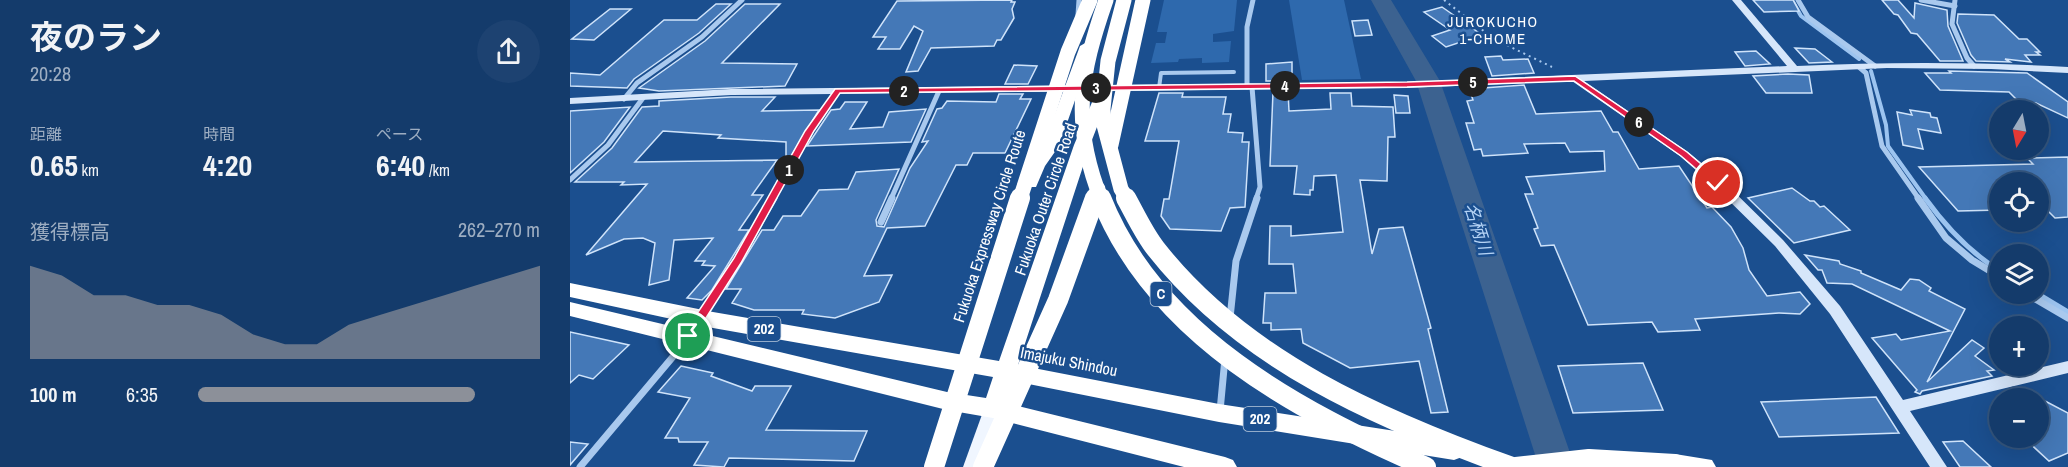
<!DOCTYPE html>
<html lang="ja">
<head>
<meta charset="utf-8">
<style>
  :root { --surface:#143b6b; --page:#1d4271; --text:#f1f3f6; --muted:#9dadc1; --line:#33557e; --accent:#8c9099 }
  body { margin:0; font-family:"Archivo Narrow","Noto Sans JP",sans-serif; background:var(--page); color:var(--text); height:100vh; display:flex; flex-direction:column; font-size:22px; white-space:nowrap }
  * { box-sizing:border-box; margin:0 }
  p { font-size:20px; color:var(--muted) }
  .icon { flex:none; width:33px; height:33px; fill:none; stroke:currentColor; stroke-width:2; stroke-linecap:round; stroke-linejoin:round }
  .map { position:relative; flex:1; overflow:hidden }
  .panel { display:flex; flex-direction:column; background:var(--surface); width:570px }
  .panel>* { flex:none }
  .needle { width:39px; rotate:190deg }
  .tools { position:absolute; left:1419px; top:100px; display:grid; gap:12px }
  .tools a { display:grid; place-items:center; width:60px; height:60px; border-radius:50%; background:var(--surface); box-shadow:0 6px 24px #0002,0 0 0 2px var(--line); font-size:30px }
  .pin { position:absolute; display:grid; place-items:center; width:51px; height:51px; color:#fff; margin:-26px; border:3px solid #fff; border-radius:50%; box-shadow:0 2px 6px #0007 }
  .km { position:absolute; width:30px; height:30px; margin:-15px; border-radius:50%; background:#222; color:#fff; font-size:16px; line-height:30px; text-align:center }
  .round { display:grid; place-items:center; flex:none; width:63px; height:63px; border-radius:32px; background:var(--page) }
  .summary { display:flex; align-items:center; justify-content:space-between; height:102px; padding:0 30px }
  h1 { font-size:33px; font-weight:700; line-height:45px }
  .figures { display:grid; grid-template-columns:repeat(3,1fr); gap:9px; height:102px; padding:6px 30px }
  .figures div { display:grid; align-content:center }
  .figures b { font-size:30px; font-weight:700 }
  .figures small { font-size:16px; font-weight:400 }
  .figures p { font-size:16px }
  .chart { height:168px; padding:12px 30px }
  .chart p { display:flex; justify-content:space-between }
  .chart svg { width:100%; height:108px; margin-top:6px; fill:var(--accent); opacity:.7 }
  ul { padding:0 30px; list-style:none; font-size:20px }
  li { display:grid; grid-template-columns:96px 72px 1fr; align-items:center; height:45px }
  li i { height:15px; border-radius:8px; background:var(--accent) }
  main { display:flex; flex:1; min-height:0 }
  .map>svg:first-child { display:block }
  .green { fill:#2e69ad }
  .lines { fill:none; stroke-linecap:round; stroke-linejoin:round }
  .stream-far1 { stroke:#9cc4f0; stroke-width:4 }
  .stream { stroke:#9cc4f0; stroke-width:5 }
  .river { fill:#3c6290; fill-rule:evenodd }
  .building { fill:#4478b7; stroke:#cfe3fa; stroke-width:1.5 }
  .path { stroke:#a9c9ee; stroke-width:2; stroke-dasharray:2 4; stroke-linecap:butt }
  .lane { stroke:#a9c9ee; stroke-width:4 }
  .street-far1 { stroke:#a9c9ee; stroke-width:5 }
  .street { stroke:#a9c9ee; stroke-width:7 }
  .secondary { fill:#d6e6fa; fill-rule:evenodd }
  .primary { fill:#f0f6ff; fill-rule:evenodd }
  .highway { fill:#fff; fill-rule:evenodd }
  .highway-bridge-far1 { stroke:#fff; stroke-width:15 }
  .highway-bridge { stroke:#fff; stroke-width:20 }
  .route { fill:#e11d48; stroke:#fff; stroke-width:1.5 }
  .labels { text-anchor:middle; stroke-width:5; stroke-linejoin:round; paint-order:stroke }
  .far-neighbourhood-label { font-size:15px; letter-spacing:1.5px; fill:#fff; stroke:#1b4f8f }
  .shield { fill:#1b4f8f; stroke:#bbcadd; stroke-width:1.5 }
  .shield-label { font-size:15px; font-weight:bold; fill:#fff }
  .street-label { font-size:16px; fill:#fff; stroke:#1b4f8f }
  .water-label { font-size:18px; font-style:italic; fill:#b5d3f5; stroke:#1b4f8f }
</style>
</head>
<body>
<main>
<section class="panel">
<div class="summary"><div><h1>夜のラン</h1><p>20:28</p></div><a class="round"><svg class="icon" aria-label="share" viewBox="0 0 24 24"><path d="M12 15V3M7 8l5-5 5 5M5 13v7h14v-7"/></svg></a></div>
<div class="figures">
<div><p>距離</p><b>0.65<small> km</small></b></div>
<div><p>時間</p><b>4:20</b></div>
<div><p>ペース</p><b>6:40<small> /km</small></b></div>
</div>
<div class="chart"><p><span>獲得標高</span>262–270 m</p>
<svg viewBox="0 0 160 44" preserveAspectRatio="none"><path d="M0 44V6L10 10L20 18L30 18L40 22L50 22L60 26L70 34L80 38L90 38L100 30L110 26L120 22L130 18L140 14L150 10L160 6V44z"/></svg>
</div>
<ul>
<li><b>100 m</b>6:35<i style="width:81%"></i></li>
</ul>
</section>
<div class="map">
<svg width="1498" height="467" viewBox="0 0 1498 467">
  <rect width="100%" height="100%" fill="#1b4f8f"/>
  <!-- green -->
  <g class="green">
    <polygon points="594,0 667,0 664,31 643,34 643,42 661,41 659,62 632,63 632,58 609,59 608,62 581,63 586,43 595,43 597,32 587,32"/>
    <polygon points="719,0 774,0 791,79 732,80"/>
  </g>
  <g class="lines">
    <!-- stream-far1 -->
    <g class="stream-far1">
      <polyline points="1222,0 1231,16 1289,59"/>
      <polyline points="1301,71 1316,125 1318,146 1356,199"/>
    </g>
    <!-- stream -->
    <g class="stream">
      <path d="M1355,198C1376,227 1399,252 1430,271"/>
      <polyline points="1468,294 1498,312"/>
    </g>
    <!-- river -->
    <polygon class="river" points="801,0 821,0 870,81 1005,467 969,467 846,81"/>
  </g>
  <!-- building -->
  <g class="building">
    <polygon points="442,0 441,2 445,2 442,9 444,18 431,40 427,40 424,46 361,48 348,71 336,72 353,31 344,26 330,49 308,49 316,37 303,37 327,1"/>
    <polygon points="1183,0 1223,0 1229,11 1194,12"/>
    <polygon points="1312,0 1328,0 1344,18 1345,3 1377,10 1378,26 1393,61 1370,61 1347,34 1341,33 1328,15 1324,14"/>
    <polygon points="146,4 161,4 129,33 64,79 57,88 0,86 0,73 30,75 94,20 127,20"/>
    <polygon points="175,4 210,4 152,63 227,64 215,86 89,91 69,88 135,41"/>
    <polygon points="872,7 912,35 876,47 862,36 880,30 854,12"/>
    <polygon points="40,9 61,9 24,40 2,39"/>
    <polygon points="1388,14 1424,15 1449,39 1457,39 1470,52 1466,52 1470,55 1455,55 1461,62 1435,59 1440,62 1406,61 1401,55 1387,23"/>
    <polygon points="798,20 802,35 785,36 782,21"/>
    <polygon points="1225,48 1245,49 1262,62 1239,63"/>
    <polygon points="1186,51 1200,64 1175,66 1165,52"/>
    <polygon points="931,56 933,60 958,59 964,73 922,76 915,57"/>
    <polygon points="722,62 722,81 696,81 696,64"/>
    <polygon points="444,65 467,66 458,84 435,84"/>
    <polygon points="1379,71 1457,73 1498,102 1498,118 1466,103 1450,103 1439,92 1370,90 1355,73 1381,73"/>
    <polygon points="1218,74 1239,75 1242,93 1196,93 1183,76"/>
    <polygon points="954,85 966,114 1031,111 1043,132 1048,132 1069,169 1109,166 1137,208 1142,207 1161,227 1173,248 1179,270 1197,296 1230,292 1240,304 1230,314 1209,313 1125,319 1130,330 1088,332 1082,322 1018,325 984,245 971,246 964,229 968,228 955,194 963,194 956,177 1035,171 1034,151 1000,152 995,143 954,144 958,153 913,156 911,149 904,150 896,123 904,123 897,101 903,100 899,89"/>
    <polygon points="718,91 719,111 761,109 760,93 781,93 782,106 823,107 825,137 818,137 817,181 790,180 802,254 809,229 833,227 861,328 858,329 878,412 861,413 849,361 780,368 733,343 731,329 701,330 701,323 693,323 695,293 726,293 723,264 699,264 700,226 721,226 721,236 773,232 766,175 744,176 743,190 740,190 740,195 724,194 727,166 700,166 703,92"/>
    <polygon points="589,93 613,93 612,97 656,97 653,114 661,114 658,132 673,133 672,142 679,142 675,207 660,208 651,231 600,229 591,216 594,199 599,199 609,141 575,141"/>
    <polygon points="429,94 453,94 450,99 461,99 435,153 403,153 397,165 386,165 355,226 317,228 294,276 322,275 309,302 265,318 232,314 234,310 184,310 162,303 171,289 156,289 192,230 204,230 213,216 231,216 249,190 278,189 286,172 329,169 306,220 307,226 314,227 340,168 358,141 352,142 367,109 372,108 377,101 426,102"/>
    <polygon points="824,95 838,96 840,113 826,113"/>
    <polygon points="161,97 205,97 192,111 249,110 216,165 216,142 148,138 151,135 93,131 65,162 207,160 182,195 193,195 169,230 179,230 142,290 132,300 117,298 145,266 132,265 135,261 125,261 143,238 104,240 99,280 79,285 85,243 73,238 54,239 16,255 77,184 51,185 54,182 5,182 42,148 72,107 89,106 89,101"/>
    <polygon points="275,102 297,102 280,129 313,127 319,112 356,109 341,142 237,146 261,110 270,109"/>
    <polygon points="60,107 34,142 0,173 0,111"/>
    <polygon points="1340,110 1360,113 1361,117 1367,118 1371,133 1348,129 1353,149 1333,145 1327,112 1342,115"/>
    <polygon points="1498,157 1498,217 1485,218 1476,209 1468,209 1468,183 1430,183 1430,210 1388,211 1349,167 1463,164 1457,158"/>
    <polygon points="1222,188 1240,201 1244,201 1250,207 1254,206 1280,230 1224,243 1178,198"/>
    <polygon points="1235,255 1269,261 1270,264 1291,271 1291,273 1331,290 1340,279 1349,280 1361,288 1359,291 1395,309 1357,382 1402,340 1414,348 1405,356 1424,370 1417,371 1422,376 1352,391 1350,394 1345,392 1347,390 1302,338 1326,334 1331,340 1380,331 1282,284 1257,283 1252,270 1248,270"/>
    <polygon points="0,332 59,345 23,379 9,375 0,383"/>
    <polygon points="1073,363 1093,410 1003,413 988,366"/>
    <polygon points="111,366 143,373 141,376 182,391 185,386 221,386 196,430 297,431 284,461 159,458 154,467 124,465 138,442 109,442 108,438 95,438 120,398 88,392"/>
    <polygon points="1306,397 1329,433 1209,437 1191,402"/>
    <polygon points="1475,401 1498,413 1498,453 1479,461 1454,438 1468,438 1468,403"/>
    <polygon points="1393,441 1421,467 1390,467 1373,442"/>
    <polygon points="0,442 18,444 0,465"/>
  </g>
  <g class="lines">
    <!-- path -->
    <polyline class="path" points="874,0 924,39 982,67"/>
    <!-- lane -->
    <polyline class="lane" points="589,88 591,73 664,72"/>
    <!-- street-far1 -->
    <g class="street-far1">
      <polyline points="1228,0 1238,17 1305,66"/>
      <polyline points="1351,0 1385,6"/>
      <polyline points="1385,0 1382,24 1397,58 1404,66"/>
      <polyline points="508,15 509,0"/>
      <polyline points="1289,67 1296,73 1312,146 1349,199"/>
      <polyline points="677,87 677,27 683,0"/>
      <polyline points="682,87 690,187 686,199"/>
      <polyline points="54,99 67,83 132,37 172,0"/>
      <polyline points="0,180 38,145 73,98"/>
      <polyline points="203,199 240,131 268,91"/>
      <polyline points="321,199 369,91"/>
    </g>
    <!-- street -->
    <g class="street">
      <polyline points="1348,198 1376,238 1402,260 1430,277"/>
      <polyline points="311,222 322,198"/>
      <polyline points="1457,294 1498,318"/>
      <polyline points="660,318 666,261 687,198"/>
      <polyline points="650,411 655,358"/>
      <polyline points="10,467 112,346 168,260 204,198"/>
    </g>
    <!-- secondary -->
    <path class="secondary" d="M1162,0H1171L1227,66C1318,62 1407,62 1498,67V73L1421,69L1317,68L1014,81L1118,152L1152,180L1213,240L1270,306L1333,400L1498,361V373L1340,411L1377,467H1360L1260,314L1205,246L1144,186L1110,156L1002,81L837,88L161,95L0,104V98L161,89L837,82L1217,66Z"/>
    <!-- primary -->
    <polygon class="primary" points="423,401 429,404 432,409 413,467 393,467 414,409 417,404"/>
    <!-- highway -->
    <g class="highway">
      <polygon points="517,42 524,46 489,146 475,166 466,187 454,187 452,183 459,166 473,146 510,46"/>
      <polygon points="535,84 542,88 520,145 448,365 649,404 884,440 892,443 895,450 892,457 884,460 649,422 443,381 436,403 655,457 663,460 667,467 614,467 423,418 377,410 0,316 0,302 377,392 416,398 423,377 143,328 0,297 0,283 143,312 429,361 504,145 528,88"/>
      <polygon points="1105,454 1142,460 1146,467 1095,467 1093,464 1097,457"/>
    </g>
    <!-- highway-bridge-far1 -->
    <g class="highway-bridge-far1">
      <polyline points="554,0 538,61 533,109 534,125 551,189 557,199"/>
      <polyline points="541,145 573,0"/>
      <polyline points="450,199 498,52 520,0"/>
      <polyline points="524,199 528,189"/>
      <path d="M531,199C501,123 510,75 536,0"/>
    </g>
    <!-- highway-bridge -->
    <g class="highway-bridge">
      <path d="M531,198C585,335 728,411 856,467"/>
      <path d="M556,198C565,214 574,234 586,249C674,361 811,420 942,467"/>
      <polyline points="364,467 450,198"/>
      <polyline points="413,467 488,300 525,198"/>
      <polyline points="946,467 1019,459 1105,464"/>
    </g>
  </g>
  <!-- route -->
  <polygon class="route" points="1005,76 1117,152 1151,181 1151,185 1145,185 1111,156 1004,81 837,87 270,93 244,131 171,263 122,340 114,340 112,336 164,258 235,131 265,89 837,82"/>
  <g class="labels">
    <!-- far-neighbourhood labels -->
    <g class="far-neighbourhood-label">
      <text x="923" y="27">JUROKUCHO<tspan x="923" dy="17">1-CHOME</tspan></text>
    </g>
    <!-- shield labels -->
    <g class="shield">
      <rect x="580.5" y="282" width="21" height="24" rx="4.5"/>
      <rect x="177.5" y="317" width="33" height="24" rx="4.5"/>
      <rect x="673.5" y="407" width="33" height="24" rx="4.5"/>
    </g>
    <g class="shield-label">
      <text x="591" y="299">C</text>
      <text x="194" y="334">202</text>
      <text x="690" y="424">202</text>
    </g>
    <!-- street labels -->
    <g class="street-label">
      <text transform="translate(475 199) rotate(-71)" y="6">Fukuoka Outer Circle Road</text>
      <text transform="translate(419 226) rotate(-72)" y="6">Fukuoka Expressway Circle Route</text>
      <text transform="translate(499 361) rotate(11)" y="6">Imajuku Shindou</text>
    </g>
    <!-- water labels -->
    <g class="water-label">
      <text transform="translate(908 229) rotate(72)" y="6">名柄川</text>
    </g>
  </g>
</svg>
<div class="tools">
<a><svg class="needle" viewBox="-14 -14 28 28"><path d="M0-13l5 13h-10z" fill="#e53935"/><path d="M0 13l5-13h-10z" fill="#9dadc1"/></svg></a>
<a><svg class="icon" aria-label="locate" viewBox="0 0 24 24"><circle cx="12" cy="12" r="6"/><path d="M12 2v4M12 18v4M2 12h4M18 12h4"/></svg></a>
<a><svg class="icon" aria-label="layers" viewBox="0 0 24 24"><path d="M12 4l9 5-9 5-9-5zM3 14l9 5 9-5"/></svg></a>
<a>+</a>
<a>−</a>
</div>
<div class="pin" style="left:118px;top:336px;background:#1e9e55"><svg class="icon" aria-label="arrive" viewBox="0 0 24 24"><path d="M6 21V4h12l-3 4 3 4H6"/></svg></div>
<div class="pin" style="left:1148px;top:183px;background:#d93025"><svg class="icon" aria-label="check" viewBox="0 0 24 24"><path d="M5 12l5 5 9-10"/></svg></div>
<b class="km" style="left:219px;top:170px">1</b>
<b class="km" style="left:334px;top:91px">2</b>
<b class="km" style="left:526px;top:88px">3</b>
<b class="km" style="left:715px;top:86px">4</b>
<b class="km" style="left:903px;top:82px">5</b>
<b class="km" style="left:1069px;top:122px">6</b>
</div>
</main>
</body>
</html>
